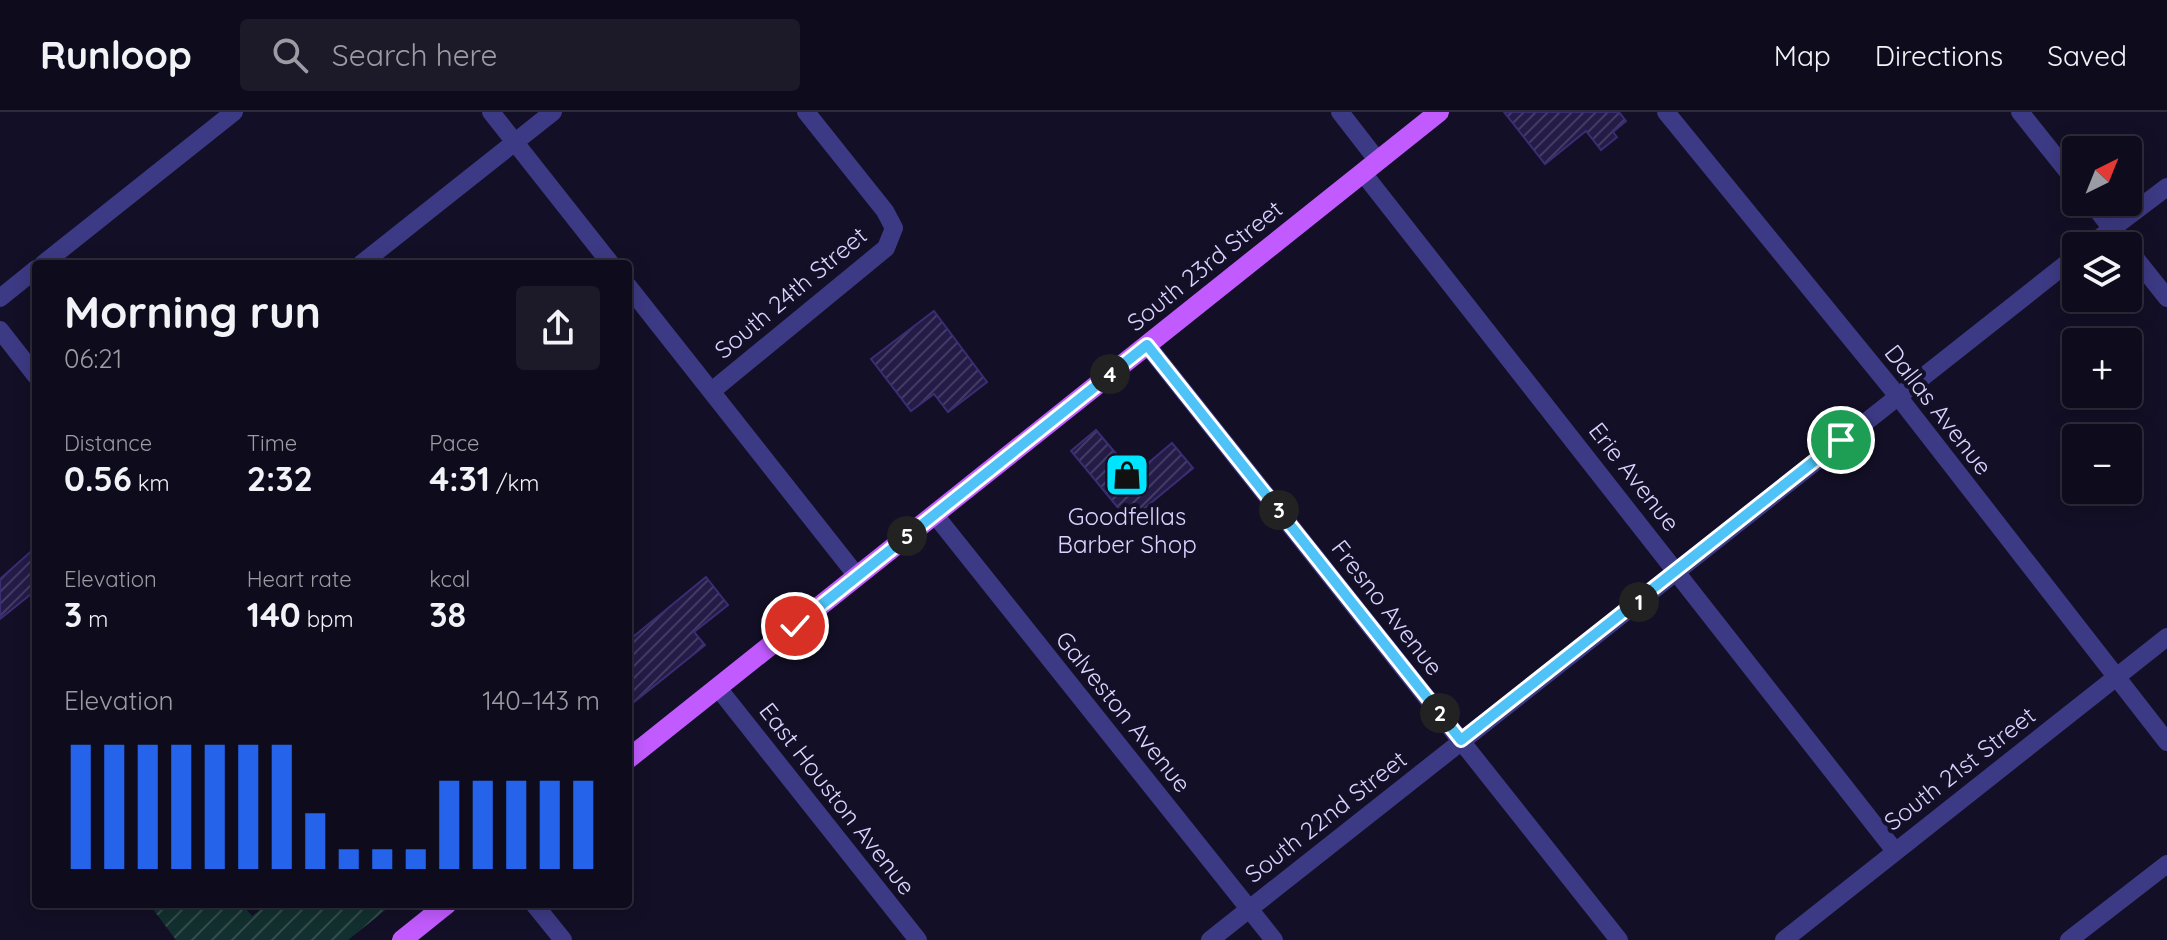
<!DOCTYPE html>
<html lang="en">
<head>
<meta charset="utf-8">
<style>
  :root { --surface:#0e0b1c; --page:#1c1929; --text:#f1f3f6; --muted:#9b9ba3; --line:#2e2b3b; --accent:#2563eb }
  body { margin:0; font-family:Quicksand,sans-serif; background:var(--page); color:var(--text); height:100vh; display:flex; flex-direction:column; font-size:30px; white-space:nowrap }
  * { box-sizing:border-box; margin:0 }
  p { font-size:26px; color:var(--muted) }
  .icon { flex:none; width:44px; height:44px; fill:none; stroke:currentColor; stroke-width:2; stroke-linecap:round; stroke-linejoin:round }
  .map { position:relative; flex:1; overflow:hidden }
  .drawer { position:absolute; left:32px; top:148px; width:600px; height:648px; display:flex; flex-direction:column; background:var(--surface); border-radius:8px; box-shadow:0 4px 20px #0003,0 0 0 2px var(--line) }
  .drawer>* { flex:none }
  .needle { width:52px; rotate:43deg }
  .controls { position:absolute; left:2062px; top:24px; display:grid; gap:16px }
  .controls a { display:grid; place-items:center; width:80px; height:80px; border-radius:8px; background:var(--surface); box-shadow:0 4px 20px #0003,0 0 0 2px var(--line); font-size:40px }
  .pin { position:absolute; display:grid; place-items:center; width:68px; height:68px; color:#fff; margin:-34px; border:4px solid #fff; border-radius:50%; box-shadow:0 2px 8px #0007 }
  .km { position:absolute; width:40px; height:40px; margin:-20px; border-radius:50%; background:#222; color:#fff; font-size:22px; line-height:40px; text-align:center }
  .round { display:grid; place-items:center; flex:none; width:84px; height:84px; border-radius:8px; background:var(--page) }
  .overview { display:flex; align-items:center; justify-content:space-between; height:136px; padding:0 32px }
  h1 { font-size:44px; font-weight:800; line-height:60px }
  .stats { display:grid; grid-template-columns:repeat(3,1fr); gap:12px; height:136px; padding:8px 32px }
  .stats div { display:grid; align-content:center }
  .stats b { font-size:34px; font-weight:800 }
  .stats small { font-size:22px; font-weight:400 }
  .stats p { font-size:22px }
  .chart { height:224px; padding:16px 32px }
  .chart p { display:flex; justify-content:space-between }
  .chart svg { width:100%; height:144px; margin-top:8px; stroke:var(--accent); stroke-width:6 }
  header { display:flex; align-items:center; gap:48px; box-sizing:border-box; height:112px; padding:0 40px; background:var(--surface); border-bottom:2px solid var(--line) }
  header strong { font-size:38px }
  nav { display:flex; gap:44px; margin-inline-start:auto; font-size:28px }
  .search { width:560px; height:72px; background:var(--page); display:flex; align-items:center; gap:20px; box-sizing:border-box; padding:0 28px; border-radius:8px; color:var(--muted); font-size:30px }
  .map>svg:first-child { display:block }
  .garden { fill:url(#garden-furrows) }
  .building { fill:url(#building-hatch); stroke:#3b2d73; stroke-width:2 }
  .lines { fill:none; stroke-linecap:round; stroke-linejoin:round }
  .minor { stroke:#3d3a85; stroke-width:18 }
  .major { stroke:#c25bff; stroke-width:20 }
  .route-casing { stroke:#fff; stroke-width:16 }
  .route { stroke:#4fc3f7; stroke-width:10 }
  .labels { text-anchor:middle; stroke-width:8; stroke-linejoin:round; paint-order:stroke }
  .street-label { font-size:24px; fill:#d9d4ff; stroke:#130f26 }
  .poi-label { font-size:24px; fill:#d9d4ff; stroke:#130f26 }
</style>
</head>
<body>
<header>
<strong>Runloop</strong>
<div class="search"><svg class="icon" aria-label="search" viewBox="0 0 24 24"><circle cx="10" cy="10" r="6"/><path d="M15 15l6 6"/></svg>Search here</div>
<nav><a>Map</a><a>Directions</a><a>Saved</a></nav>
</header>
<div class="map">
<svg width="2167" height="828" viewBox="0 0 2167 828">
  <defs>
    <pattern id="garden-furrows" width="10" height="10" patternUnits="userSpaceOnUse" patternTransform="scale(2)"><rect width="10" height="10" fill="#12302f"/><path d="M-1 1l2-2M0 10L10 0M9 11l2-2" fill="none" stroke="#344d4e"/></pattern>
    <pattern id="building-hatch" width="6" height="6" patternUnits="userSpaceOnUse" patternTransform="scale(2)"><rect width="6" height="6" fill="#241b47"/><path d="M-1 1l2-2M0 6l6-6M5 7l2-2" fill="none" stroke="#433b63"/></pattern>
  </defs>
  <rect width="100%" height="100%" fill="#130f26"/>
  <!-- garden -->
  <polygon class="garden" points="149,792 242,792 252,804 268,792 393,792 348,828 176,828"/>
  <!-- building -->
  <g class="building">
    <polygon points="1504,0 1619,0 1626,9 1613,20 1617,25 1601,38 1586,19 1545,52"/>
    <polygon points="934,199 987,270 948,300 934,282 911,299 871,247"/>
    <polygon points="1096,318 1134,363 1172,331 1193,356 1129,409 1071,339"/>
    <polygon points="36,435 36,478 0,507 0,467"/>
    <polygon points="706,465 728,493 694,520 705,533 628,595 628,529"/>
  </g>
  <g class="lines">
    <!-- minor -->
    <g class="minor">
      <polyline points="491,0 611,152"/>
      <polyline points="1340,0 1378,49"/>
      <polyline points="1666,0 1897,283 2167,630"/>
      <polyline points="2020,0 2076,70"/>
      <polyline points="1363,61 1895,739"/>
      <polyline points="2091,90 2119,126"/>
      <polyline points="2089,134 2167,75"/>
      <polyline points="2128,137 2167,186"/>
      <polyline points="43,152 234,0"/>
      <polyline points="361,152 553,0"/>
      <polyline points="628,174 857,464"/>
      <polyline points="0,186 36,157"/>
      <polyline points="0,218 36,264"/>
      <polyline points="1147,233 1619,828"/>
      <polyline points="713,278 886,136 894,116 885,99 806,0"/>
      <polyline points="935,403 1274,828"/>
      <polyline points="718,576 918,828"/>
      <polyline points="534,792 563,828"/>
      <polyline points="1210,828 2076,144"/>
      <polyline points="1784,828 2167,525"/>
      <polyline points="2069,828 2167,752"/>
    </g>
    <!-- major -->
    <g class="major">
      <polyline points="628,647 1439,0"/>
      <polyline points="402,828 447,792"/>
    </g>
  </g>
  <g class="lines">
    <!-- route casing -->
    <g class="route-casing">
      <polyline id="route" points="795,514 1147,233 1461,628 1841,328"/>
    </g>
    <!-- route -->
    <use href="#route" class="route"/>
  </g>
  <!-- icons -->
  <defs>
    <g id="shop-square" transform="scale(2.3)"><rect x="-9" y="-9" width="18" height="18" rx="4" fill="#00e5ff" stroke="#130f26"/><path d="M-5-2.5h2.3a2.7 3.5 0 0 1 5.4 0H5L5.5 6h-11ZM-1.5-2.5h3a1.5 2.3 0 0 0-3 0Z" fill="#111"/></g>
  </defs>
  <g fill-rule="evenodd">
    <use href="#shop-square" x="1127" y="363"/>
  </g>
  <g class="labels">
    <!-- street labels -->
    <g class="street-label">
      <text transform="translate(1205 154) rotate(-39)" y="8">South 23rd Street</text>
      <text transform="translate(791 181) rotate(-40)" y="8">South 24th Street</text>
      <text transform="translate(1938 298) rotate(52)" y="8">Dallas Avenue</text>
      <text transform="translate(1634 365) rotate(52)" y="8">Erie Avenue</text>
      <text transform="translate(1387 496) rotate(52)" y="8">Fresno Avenue</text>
      <text transform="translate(1123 600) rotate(51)" y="8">Galveston Avenue</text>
      <text transform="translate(1960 657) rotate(-38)" y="8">South 21st Street</text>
      <text transform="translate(837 687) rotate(52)" y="8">East Houston Avenue</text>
      <text transform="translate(1326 705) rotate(-38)" y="8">South 22nd Street</text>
    </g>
    <!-- poi labels -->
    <g class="poi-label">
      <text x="1127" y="413">Goodfellas<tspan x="1127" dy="28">Barber Shop</tspan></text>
    </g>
  </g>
</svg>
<div class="controls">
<a><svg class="needle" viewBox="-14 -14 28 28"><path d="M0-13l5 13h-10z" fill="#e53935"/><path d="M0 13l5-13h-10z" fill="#9b9ba3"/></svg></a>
<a><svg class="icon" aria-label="layers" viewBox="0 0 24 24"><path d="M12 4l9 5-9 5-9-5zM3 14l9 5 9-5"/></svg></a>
<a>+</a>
<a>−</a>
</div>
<div class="pin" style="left:1841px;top:328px;background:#1e9e55"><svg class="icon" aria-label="arrive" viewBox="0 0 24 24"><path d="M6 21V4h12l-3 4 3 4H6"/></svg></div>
<div class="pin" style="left:795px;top:514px;background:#d93025"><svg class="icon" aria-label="check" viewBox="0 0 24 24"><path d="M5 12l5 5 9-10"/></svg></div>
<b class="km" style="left:1639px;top:490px">1</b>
<b class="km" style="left:1440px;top:601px">2</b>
<b class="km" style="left:1279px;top:398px">3</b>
<b class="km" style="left:1110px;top:262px">4</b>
<b class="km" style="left:907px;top:424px">5</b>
<section class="drawer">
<div class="overview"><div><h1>Morning run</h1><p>06:21</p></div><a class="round"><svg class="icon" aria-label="share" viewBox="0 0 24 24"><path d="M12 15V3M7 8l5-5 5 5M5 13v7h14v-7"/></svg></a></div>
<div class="stats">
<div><p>Distance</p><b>0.56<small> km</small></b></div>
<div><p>Time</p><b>2:32</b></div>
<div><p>Pace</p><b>4:31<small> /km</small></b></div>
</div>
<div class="stats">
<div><p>Elevation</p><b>3<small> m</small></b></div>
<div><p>Heart rate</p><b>140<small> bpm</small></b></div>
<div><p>kcal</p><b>38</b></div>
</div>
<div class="chart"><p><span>Elevation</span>140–143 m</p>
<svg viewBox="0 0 160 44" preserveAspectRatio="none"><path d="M5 44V6M15 44V6M25 44V6M35 44V6M45 44V6M55 44V6M65 44V6M75 44V27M85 44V38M95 44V38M105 44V38M115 44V17M125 44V17M135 44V17M145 44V17M155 44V17"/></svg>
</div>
</section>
</div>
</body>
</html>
